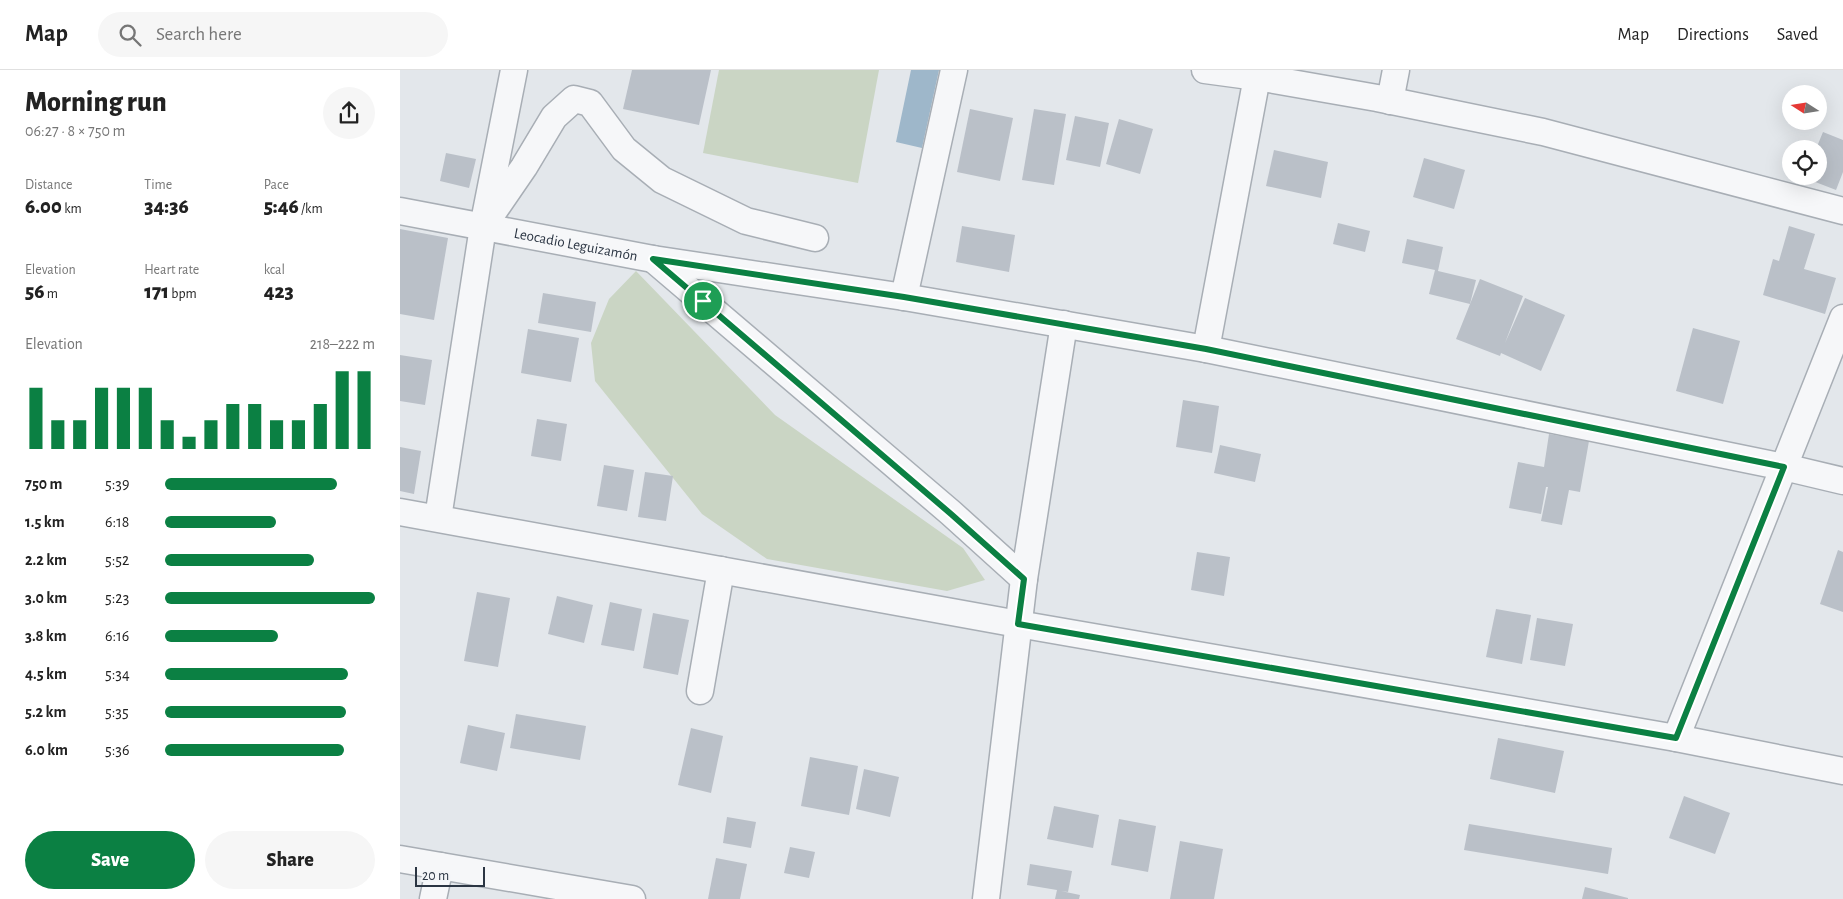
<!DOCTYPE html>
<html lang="en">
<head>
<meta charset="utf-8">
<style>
  :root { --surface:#fff; --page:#f6f6f6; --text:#222; --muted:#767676; --line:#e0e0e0; --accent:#0b8043 }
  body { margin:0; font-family:"Alegreya Sans",sans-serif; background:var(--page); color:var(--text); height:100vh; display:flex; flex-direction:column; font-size:19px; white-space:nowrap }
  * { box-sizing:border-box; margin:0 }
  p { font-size:16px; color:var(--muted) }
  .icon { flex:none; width:28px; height:28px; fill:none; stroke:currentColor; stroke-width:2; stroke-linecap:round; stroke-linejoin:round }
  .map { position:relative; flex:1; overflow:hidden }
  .side { display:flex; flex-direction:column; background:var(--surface); width:400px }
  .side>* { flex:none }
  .needle { width:32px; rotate:282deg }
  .buttons { position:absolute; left:1382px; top:15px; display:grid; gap:10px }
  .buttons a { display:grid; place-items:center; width:45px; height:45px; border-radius:50%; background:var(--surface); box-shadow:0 5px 20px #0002; font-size:25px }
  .scale { position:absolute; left:15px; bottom:12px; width:70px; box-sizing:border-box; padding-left:5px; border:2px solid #2b3543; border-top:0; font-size:14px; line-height:18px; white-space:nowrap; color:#2b3543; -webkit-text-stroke:4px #f3f5f8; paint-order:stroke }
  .pin { position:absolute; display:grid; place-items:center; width:42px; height:42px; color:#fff; margin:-21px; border:2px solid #fff; border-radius:50%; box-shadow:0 1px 5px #0007 }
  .round { display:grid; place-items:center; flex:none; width:52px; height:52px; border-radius:26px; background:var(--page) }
  .head { display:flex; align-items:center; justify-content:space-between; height:85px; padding:0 25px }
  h1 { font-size:28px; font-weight:800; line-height:38px }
  .figures { display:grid; grid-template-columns:repeat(3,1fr); gap:8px; height:85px; padding:5px 25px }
  .figures div { display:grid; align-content:center }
  .figures b { font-size:21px; font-weight:800 }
  .figures small { font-size:14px; font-weight:400 }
  .figures p { font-size:14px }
  .chart { height:140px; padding:10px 25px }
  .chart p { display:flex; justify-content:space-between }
  .chart svg { width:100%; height:90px; margin-top:5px; stroke:var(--accent); stroke-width:6 }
  .action { display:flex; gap:10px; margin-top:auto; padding:10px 25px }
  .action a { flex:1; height:58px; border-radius:30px; background:var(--accent); color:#fff; font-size:20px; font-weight:800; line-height:58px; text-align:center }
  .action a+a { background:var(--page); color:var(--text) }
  ul { padding:0 25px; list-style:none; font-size:16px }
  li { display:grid; grid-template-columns:80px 60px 1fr; align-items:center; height:38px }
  li i { height:12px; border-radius:6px; background:var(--accent) }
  header { display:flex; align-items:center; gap:30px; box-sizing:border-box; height:70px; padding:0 25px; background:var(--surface); border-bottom:1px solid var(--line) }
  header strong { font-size:24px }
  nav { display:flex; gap:28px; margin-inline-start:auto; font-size:18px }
  .search { width:350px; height:45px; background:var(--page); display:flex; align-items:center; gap:12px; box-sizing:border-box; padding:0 18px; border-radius:28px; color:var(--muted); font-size:19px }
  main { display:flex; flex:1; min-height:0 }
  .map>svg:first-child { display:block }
  .green { fill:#cad5c4 }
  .water { fill:#9eb7ca }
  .building { fill:#bac0c8 }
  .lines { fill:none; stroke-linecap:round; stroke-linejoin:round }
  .minor-casing { stroke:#a8aeb5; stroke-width:29 }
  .minor { stroke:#f6f7f9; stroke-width:26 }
  .route-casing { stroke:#fff; stroke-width:10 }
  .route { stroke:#0b8043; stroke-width:6 }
  .labels { text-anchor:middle; stroke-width:4; stroke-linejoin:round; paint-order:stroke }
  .street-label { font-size:15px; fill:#2b3543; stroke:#f3f5f8 }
</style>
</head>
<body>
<header>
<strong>Map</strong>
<div class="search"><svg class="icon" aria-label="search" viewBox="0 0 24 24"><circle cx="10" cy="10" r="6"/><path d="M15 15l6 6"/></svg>Search here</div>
<nav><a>Map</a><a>Directions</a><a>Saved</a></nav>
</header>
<main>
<section class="side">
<div class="head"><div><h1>Morning run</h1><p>06:27 · 8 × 750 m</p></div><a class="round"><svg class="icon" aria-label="share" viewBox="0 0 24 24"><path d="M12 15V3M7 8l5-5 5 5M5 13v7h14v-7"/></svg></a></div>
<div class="figures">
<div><p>Distance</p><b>6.00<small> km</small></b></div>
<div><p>Time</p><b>34:36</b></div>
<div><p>Pace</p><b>5:46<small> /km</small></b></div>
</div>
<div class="figures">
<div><p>Elevation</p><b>56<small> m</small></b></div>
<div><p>Heart rate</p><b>171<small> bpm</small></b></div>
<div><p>kcal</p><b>423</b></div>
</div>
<div class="chart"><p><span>Elevation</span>218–222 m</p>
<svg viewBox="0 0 160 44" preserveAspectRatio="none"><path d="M5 44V14M15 44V30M25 44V30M35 44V14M45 44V14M55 44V14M65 44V30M75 44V38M85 44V30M95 44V22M105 44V22M115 44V30M125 44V30M135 44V22M145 44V6M155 44V6"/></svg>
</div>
<ul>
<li><b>750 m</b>5:39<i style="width:82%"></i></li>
<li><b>1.5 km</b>6:18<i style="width:53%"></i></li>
<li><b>2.2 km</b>5:52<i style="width:71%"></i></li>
<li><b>3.0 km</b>5:23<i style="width:100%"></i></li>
<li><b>3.8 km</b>6:16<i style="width:54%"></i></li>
<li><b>4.5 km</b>5:34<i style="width:87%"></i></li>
<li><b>5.2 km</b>5:35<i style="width:86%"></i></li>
<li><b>6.0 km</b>5:36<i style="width:85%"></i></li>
</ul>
<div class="action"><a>Save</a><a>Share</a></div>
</section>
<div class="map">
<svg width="1443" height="829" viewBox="0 0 1443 829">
  <rect width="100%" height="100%" fill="#e3e7eb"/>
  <!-- green -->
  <g class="green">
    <polygon points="319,0 479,0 458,113 303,83"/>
    <polygon points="236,201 375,345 563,478 585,510 547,521 367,489 302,444 195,311 191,273 209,229"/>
  </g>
  <!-- water -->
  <polygon class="water" points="511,0 539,0 522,78 496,72"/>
  <!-- building -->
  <g class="building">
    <polygon points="232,0 311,0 299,55 223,39"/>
    <polygon points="570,39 613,48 600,111 557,102"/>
    <polygon points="634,39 666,44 654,115 622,110"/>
    <polygon points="675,46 709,53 700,97 666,90"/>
    <polygon points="719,49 753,59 740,104 706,94"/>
    <polygon points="1423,62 1443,70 1443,102 1436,120 1405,108 1406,106 1419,106 1419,79 1416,79"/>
    <polygon points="874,80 928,92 921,128 866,116"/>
    <polygon points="46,83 76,89 69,118 40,111"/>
    <polygon points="1024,88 1065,100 1054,139 1013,127"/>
    <polygon points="938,153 970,161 965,182 933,174"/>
    <polygon points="562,156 615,165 609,202 556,192"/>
    <polygon points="1389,156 1415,164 1404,199 1436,208 1425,244 1363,225 1373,189 1379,191"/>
    <polygon points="0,159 48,168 34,250 0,244"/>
    <polygon points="1007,169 1043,177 1038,201 1076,210 1070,234 1029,224 1035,200 1002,193"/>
    <polygon points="1080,209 1123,226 1105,273 1125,228 1165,245 1141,301 1101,283 1100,286 1056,269"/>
    <polygon points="143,223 196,232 191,262 138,253"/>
    <polygon points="1293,258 1340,271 1323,334 1276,321"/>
    <polygon points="128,259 179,268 171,312 121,303"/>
    <polygon points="0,285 32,290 25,335 0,331"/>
    <polygon points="783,330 819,336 812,383 776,377"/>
    <polygon points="137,349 167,354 161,391 131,386"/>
    <polygon points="1149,364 1189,371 1180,422 1169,420 1162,455 1141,451 1148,417 1146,417 1141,444 1109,438 1118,392 1144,397"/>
    <polygon points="820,375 861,384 855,412 814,403"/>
    <polygon points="0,377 21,381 14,424 0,421"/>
    <polygon points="204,395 234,400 227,441 197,436"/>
    <polygon points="245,402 273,406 266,451 238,447"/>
    <polygon points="1438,480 1443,482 1443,542 1420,534"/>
    <polygon points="797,482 830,487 824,526 791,520"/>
    <polygon points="77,522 110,528 98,597 64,591"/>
    <polygon points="157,526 193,535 184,573 148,564"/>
    <polygon points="210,532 242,539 234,581 201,575"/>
    <polygon points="1096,539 1131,545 1122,594 1086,587"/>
    <polygon points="253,543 289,550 278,605 243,598"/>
    <polygon points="1137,548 1173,554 1165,596 1130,590"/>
    <polygon points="116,644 186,656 180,690 110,678"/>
    <polygon points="68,655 105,663 97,701 60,693"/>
    <polygon points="291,658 323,666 311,723 278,715"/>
    <polygon points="1098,668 1164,681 1155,723 1090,709"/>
    <polygon points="410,687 458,696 449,745 401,736"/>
    <polygon points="464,699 499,707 490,747 456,739"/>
    <polygon points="1284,726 1330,743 1315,784 1269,768"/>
    <polygon points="654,736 699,745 693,778 647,769"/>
    <polygon points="327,747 356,752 351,778 323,773"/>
    <polygon points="719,749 756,756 748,802 711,795"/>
    <polygon points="1069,754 1212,778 1208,804 1064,780"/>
    <polygon points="780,771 823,779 814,829 770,829"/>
    <polygon points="390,777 415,782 409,808 384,803"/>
    <polygon points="316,788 347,794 340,829 308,829"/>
    <polygon points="630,794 672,801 668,822 661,821 680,825 679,829 655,829 657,820 627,815"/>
    <polygon points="1185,817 1228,828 1228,829 1182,829"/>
  </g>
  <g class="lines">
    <!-- minor casing -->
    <g class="minor-casing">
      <g id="minor">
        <polyline points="805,0 857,7 977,28 1143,62 1443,141"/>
        <polyline points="990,31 996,0"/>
        <path id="s1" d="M0,141L253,189L504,227L806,279L1384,397L1443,411"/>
        <polyline points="89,148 124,97 154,47 174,29 190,33 224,79 262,110 346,151 415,168"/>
        <polyline points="253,189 551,443 624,509"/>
        <polyline points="504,227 554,0"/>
        <polyline points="806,279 857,7"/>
        <polyline points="0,442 618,554 1276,668 1443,701"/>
        <polyline points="38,448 83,157 114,0"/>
        <polyline points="300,621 321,500"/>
        <polyline points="1276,668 1443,248"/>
        <polyline points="0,789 232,829"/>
        <polyline points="33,829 40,796"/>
        <polyline points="586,829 624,509 664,254"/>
      </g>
    </g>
    <!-- minor -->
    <use href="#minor" class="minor"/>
  </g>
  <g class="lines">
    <!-- route casing -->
    <g class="route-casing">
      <polygon id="route" points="253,189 504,227 806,279 1384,397 1276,668 618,554 624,509 551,444"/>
    </g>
    <!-- route -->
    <use href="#route" class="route"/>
  </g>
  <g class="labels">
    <!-- street labels -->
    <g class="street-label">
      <text dy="5" stroke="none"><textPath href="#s1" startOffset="179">Leocadio Leguizamón</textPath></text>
    </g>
  </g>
</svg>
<div class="buttons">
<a><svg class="needle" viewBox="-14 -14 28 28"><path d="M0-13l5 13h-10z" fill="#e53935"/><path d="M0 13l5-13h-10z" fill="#767676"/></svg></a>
<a><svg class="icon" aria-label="locate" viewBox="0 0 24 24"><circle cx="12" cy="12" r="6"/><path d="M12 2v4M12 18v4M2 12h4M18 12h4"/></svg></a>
</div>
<div class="scale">20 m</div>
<div class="pin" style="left:303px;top:231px;background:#1e9e55"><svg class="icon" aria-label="arrive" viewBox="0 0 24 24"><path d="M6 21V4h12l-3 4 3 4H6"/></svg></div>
</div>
</main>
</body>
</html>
